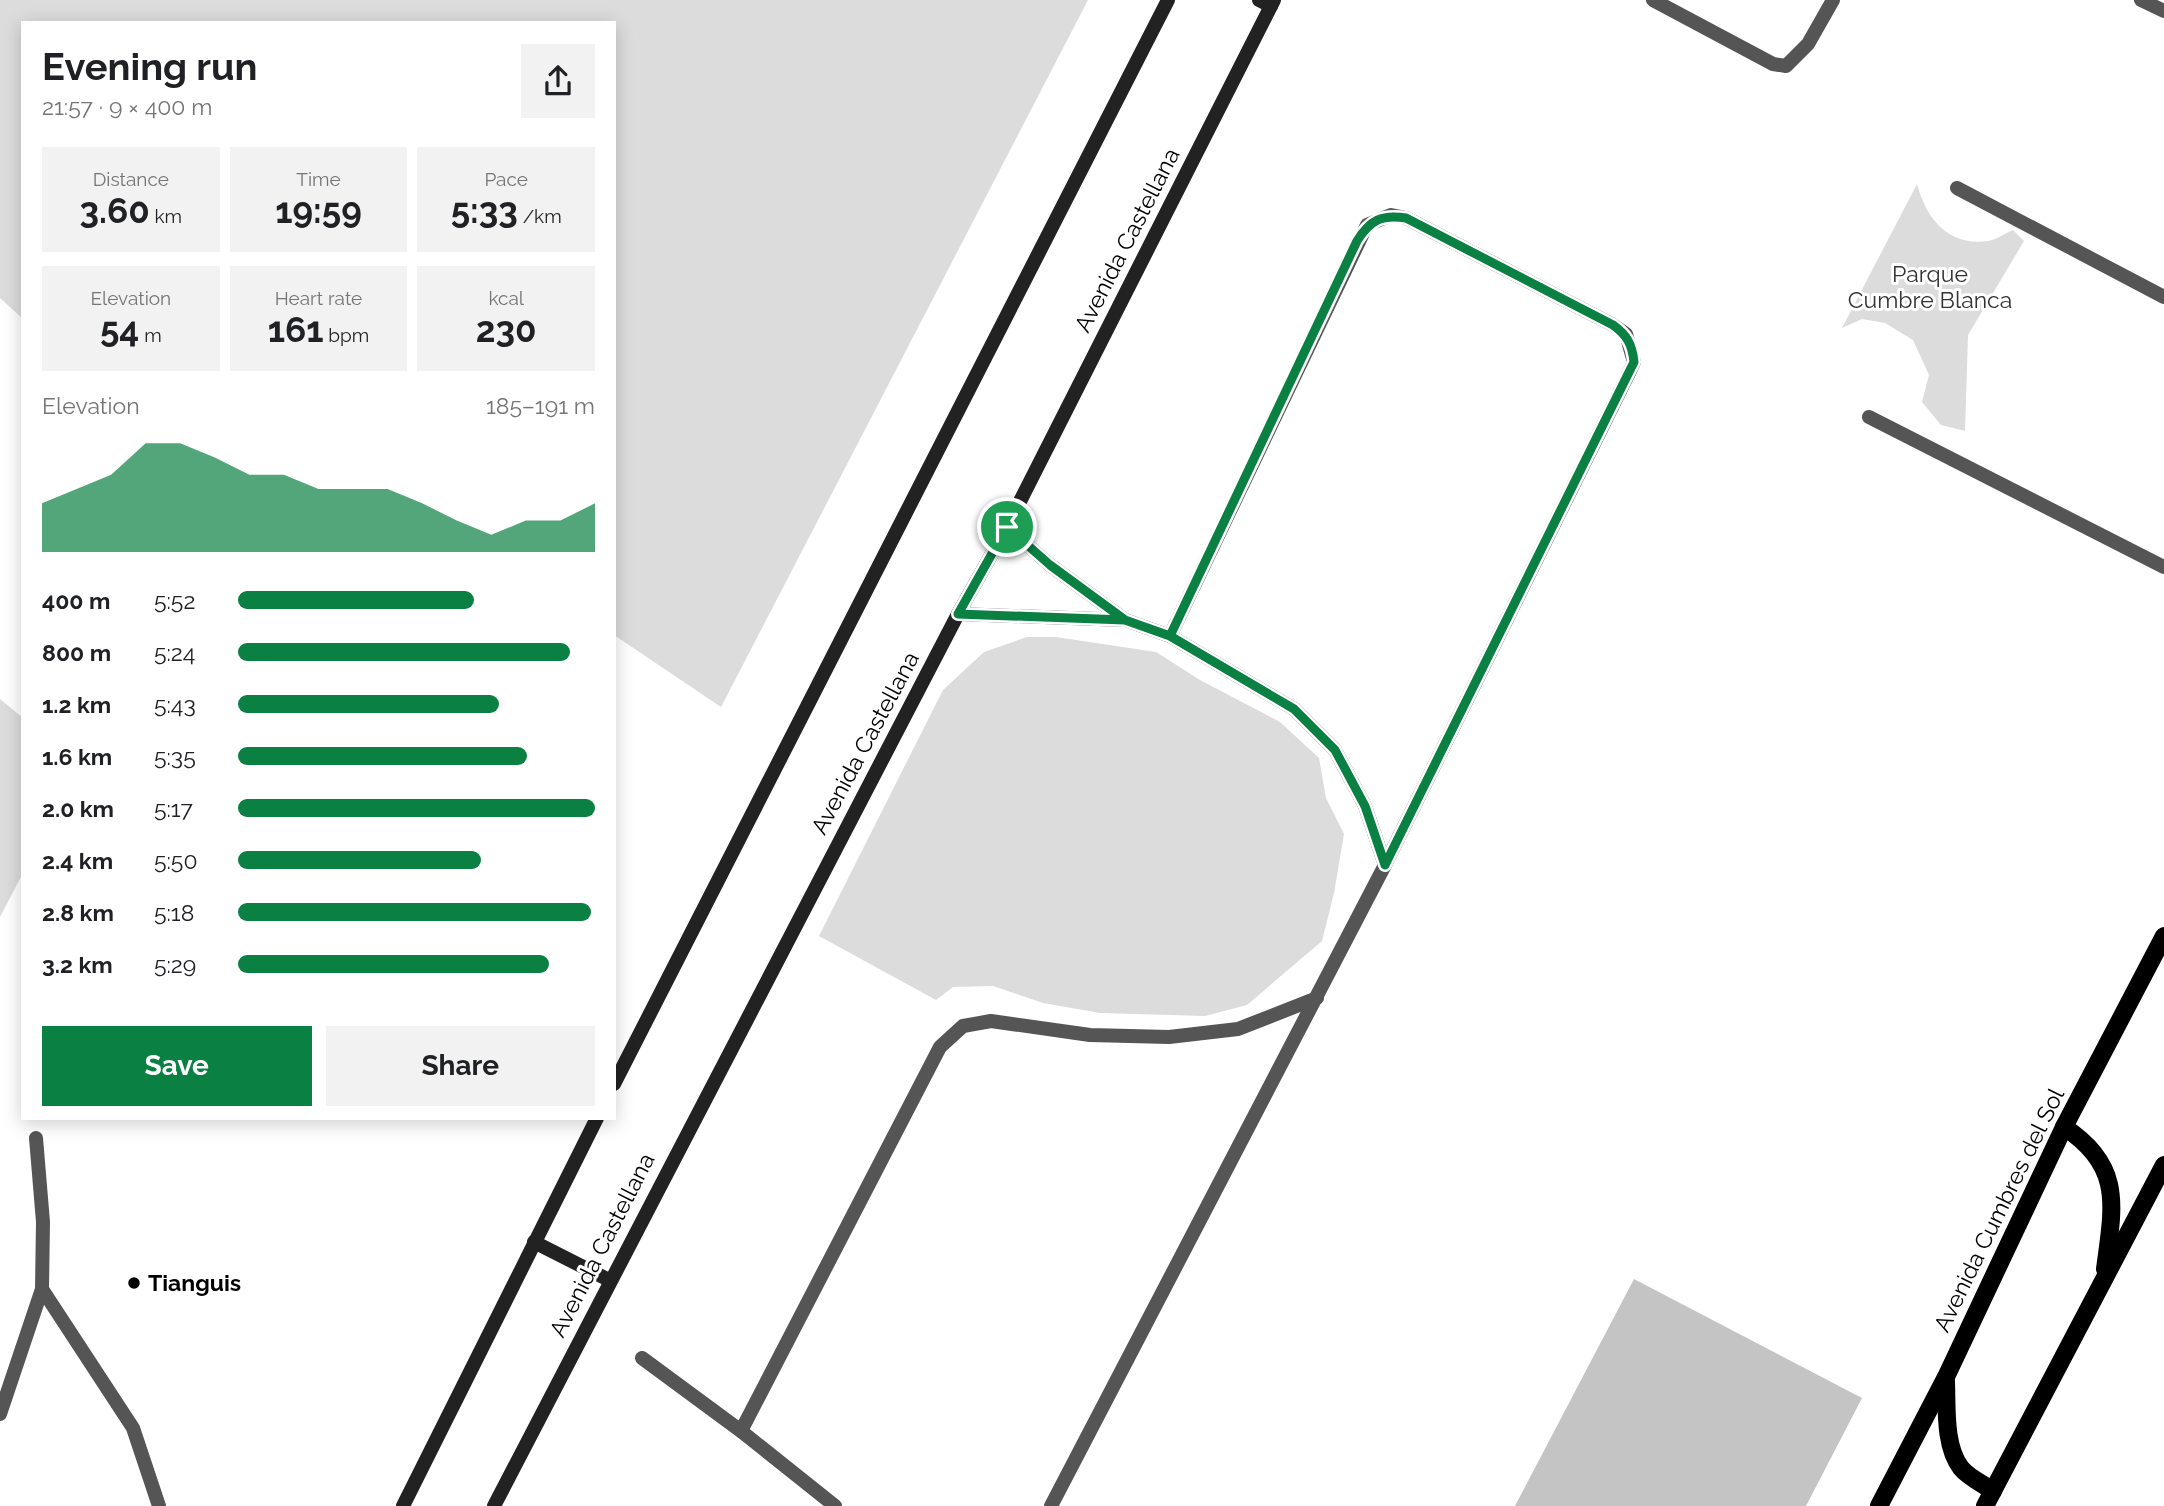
<!DOCTYPE html>
<html lang="en">
<head>
<meta charset="utf-8">
<style>
  :root { --surface:#fff; --page:#f2f2f2; --text:#202124; --muted:#757577; --accent:#0b8043 }
  body { margin:0; font-family:Raleway,sans-serif; background:var(--page); color:var(--text); height:100vh; display:flex; flex-direction:column; font-size:26px; white-space:nowrap }
  * { box-sizing:border-box; margin:0 }
  p { font-size:23px; color:var(--muted) }
  .icon { flex:none; width:38px; height:38px; fill:none; stroke:currentColor; stroke-width:2; stroke-linecap:round; stroke-linejoin:round }
  .map { position:relative; flex:1; overflow:hidden }
  .drawer { position:absolute; left:21px; top:21px; width:595px; height:1099px; display:flex; flex-direction:column; background:var(--surface); border-radius:0px; box-shadow:0 4px 18px #0003 }
  .drawer>* { flex:none }
  .pin { position:absolute; display:grid; place-items:center; width:60px; height:60px; color:#fff; margin:-30px; border:4px solid #fff; border-radius:50%; box-shadow:0 2px 7px #0007 }
  .round { display:grid; place-items:center; flex:none; width:74px; height:74px; border-radius:0px; background:var(--page) }
  .headline { display:flex; align-items:center; justify-content:space-between; height:119px; padding:0 21px }
  h1 { font-size:38px; font-weight:700; line-height:52px }
  .figures { display:grid; grid-template-columns:repeat(3,1fr); gap:10px; height:119px; padding:7px 21px }
  .figures div { display:grid; align-content:center; border-radius:0px; background:var(--page); text-align:center }
  .figures b { font-size:35px; font-weight:700 }
  .figures small { font-size:19px; font-weight:400 }
  .figures p { font-size:19px }
  .chart { height:196px; padding:14px 21px }
  .chart p { display:flex; justify-content:space-between }
  .chart svg { width:100%; height:126px; margin-top:7px; fill:var(--accent); opacity:.7 }
  .primary-button { display:flex; gap:14px; margin-top:auto; padding:14px 21px }
  .primary-button a { flex:1; height:80px; border-radius:0px; background:var(--accent); color:#fff; font-size:28px; font-weight:700; line-height:80px; text-align:center }
  .primary-button a+a { background:var(--page); color:var(--text) }
  ul { padding:0 21px; list-style:none; font-size:23px }
  li { display:grid; grid-template-columns:112px 84px 1fr; align-items:center; height:52px }
  li i { height:18px; border-radius:9px; background:var(--accent) }
  .map>svg:first-child { display:block }
  .green { fill:#dcdcdc }
  .building { fill:#c4c4c4 }
  .lines { fill:none; stroke-linecap:round; stroke-linejoin:round }
  .lane { stroke:#555; stroke-width:14 }
  .street { stroke:#555; stroke-width:14 }
  .secondary { stroke:#222; stroke-width:14 }
  .primary { stroke:#000; stroke-width:18 }
  .route-casing { stroke:#fff; stroke-width:14 }
  .route { stroke:#0b8043; stroke-width:9 }
  .poi-dot { fill:#000; stroke:#fff; stroke-width:2.5 }
  .labels { text-anchor:middle; stroke-width:6; stroke-linejoin:round; paint-order:stroke }
  .street-label { font-size:23px; fill:#000; stroke:#fff }
  .park-label { font-size:23px; fill:#333; stroke:#fff }
  .poi-label { font-size:23px; font-weight:bold; fill:#000; stroke:#fff; text-anchor:start }
</style>
</head>
<body>
<div class="map">
<svg width="2164" height="1506" viewBox="0 0 2164 1506">
  <rect width="100%" height="100%" fill="#fff"/>
  <!-- green -->
  <g class="green">
    <polygon points="0,0 1088,0 721,707 614,635 614,23 23,23 23,319 0,298"/>
    <path d="M1917,184C1926,218 1948,247 1988,241C1996,240 2006,233 2013,230L2024,241L1968,335L1965,431L1941,425L1922,402L1929,375L1913,340L1885,323L1862,319L1842,328Z"/>
    <polygon points="1027,637 1056,637 1156,652 1200,680 1280,722 1319,758 1326,798 1344,834 1334,893 1322,941 1247,1005 1205,1016 1100,1013 1043,1003 993,986 953,987 936,1000 819,936 943,690 984,652"/>
    <polygon points="0,699 23,718 23,873 0,917"/>
  </g>
  <!-- building -->
  <polygon class="building" points="1634,1279 1862,1398 1806,1506 1515,1506"/>
  <g class="lines">
    <!-- lane -->
    <g class="lane">
      <polyline points="42,1289 133,1428 159,1506"/>
      <polyline points="0,1414 42,1289 43,1222 36,1138"/>
    </g>
    <!-- street -->
    <g class="street">
      <polyline points="1653,0 1773,64 1786,66 1808,44 1833,0"/>
      <polyline points="2141,0 2164,11"/>
      <polyline points="1957,188 2164,297"/>
      <polyline points="1869,417 2164,567"/>
      <polyline points="1007,527 1050,565 1125,620 1170,636 1294,709 1335,750 1365,806 1385,865"/>
      <polyline points="958,614 1125,620"/>
      <polyline points="642,1358 741,1431 835,1506"/>
      <polyline points="741,1431 940,1047 963,1026 991,1021 1090,1035 1169,1037 1238,1029 1317,998"/>
      <polyline points="1051,1506 1385,865 1629,373 1634,362 1626,334 1613,325 1406,218 1391,215 1367,225 1170,636"/>
    </g>
    <!-- secondary -->
    <g class="secondary">
      <polyline points="1259,0 1271,6"/>
      <polyline points="614,1084 1168,0"/>
      <polyline points="534,1242 609,1280"/>
      <polyline points="403,1506 597,1118"/>
      <polyline points="494,1506 958,614 1007,527 1274,0"/>
    </g>
    <!-- primary -->
    <g class="primary">
      <path d="M2064,1127C2124,1166 2113,1207 2105,1269"/>
      <path d="M1946,1381C1947,1407 1944,1446 1961,1468C1968,1477 1983,1484 1993,1491"/>
      <polyline points="1879,1506 1946,1377 2064,1127 2164,936"/>
      <polyline points="1985,1506 2164,1165"/>
    </g>
  </g>
  <g class="lines">
    <!-- route casing -->
    <g class="route-casing">
      <path id="route" d="M1007,527L1050,565L1125,620L1170,636L1294,709L1335,750L1365,806L1385,865L1634,362C1632,344 1627,335 1613,325L1406,218C1382,214 1370,220 1357,241L1170,636L1125,620L958,614L1007,527"/>
    </g>
    <!-- route -->
    <use href="#route" class="route"/>
  </g>
  <!-- markers -->
  <circle class="poi-dot" cx="134" cy="1283" r="7"/>
  <g class="labels">
    <!-- street labels -->
    <g class="street-label">
      <text transform="translate(1127 240) rotate(-63)" y="8">Avenida Castellana</text>
      <text transform="translate(865 743) rotate(-62)" y="8">Avenida Castellana</text>
      <text transform="translate(1999 1210) rotate(-64)" y="8">Avenida Cumbres del Sol</text>
      <text transform="translate(602 1245) rotate(-63)" y="8">Avenida Castellana</text>
    </g>
    <!-- park labels -->
    <g class="park-label">
      <text x="1930" y="282">Parque<tspan x="1930" dy="26">Cumbre Blanca</tspan></text>
    </g>
    <!-- poi labels -->
    <g class="poi-label">
      <text x="148" y="1291">Tianguis</text>
    </g>
  </g>
</svg>
<div class="pin" style="left:1007px;top:527px;background:#1e9e55"><svg class="icon" aria-label="arrive" viewBox="0 0 24 24"><path d="M6 21V4h12l-3 4 3 4H6"/></svg></div>
<section class="drawer">
<div class="headline"><div><h1>Evening run</h1><p>21:57 · 9 × 400 m</p></div><a class="round"><svg class="icon" aria-label="share" viewBox="0 0 24 24"><path d="M12 15V3M7 8l5-5 5 5M5 13v7h14v-7"/></svg></a></div>
<div class="figures">
<div><p>Distance</p><b>3.60<small> km</small></b></div>
<div><p>Time</p><b>19:59</b></div>
<div><p>Pace</p><b>5:33<small> /km</small></b></div>
</div>
<div class="figures">
<div><p>Elevation</p><b>54<small> m</small></b></div>
<div><p>Heart rate</p><b>161<small> bpm</small></b></div>
<div><p>kcal</p><b>230</b></div>
</div>
<div class="chart"><p><span>Elevation</span>185–191 m</p>
<svg viewBox="0 0 160 44" preserveAspectRatio="none"><path d="M0 44V27L10 22L20 17L30 6L40 6L50 11L60 17L70 17L80 22L90 22L100 22L110 27L120 33L130 38L140 33L150 33L160 27V44z"/></svg>
</div>
<ul>
<li><b>400 m</b>5:52<i style="width:66%"></i></li>
<li><b>800 m</b>5:24<i style="width:93%"></i></li>
<li><b>1.2 km</b>5:43<i style="width:73%"></i></li>
<li><b>1.6 km</b>5:35<i style="width:81%"></i></li>
<li><b>2.0 km</b>5:17<i style="width:100%"></i></li>
<li><b>2.4 km</b>5:50<i style="width:68%"></i></li>
<li><b>2.8 km</b>5:18<i style="width:99%"></i></li>
<li><b>3.2 km</b>5:29<i style="width:87%"></i></li>
</ul>
<div class="primary-button"><a>Save</a><a>Share</a></div>
</section>
</div>
</body>
</html>
